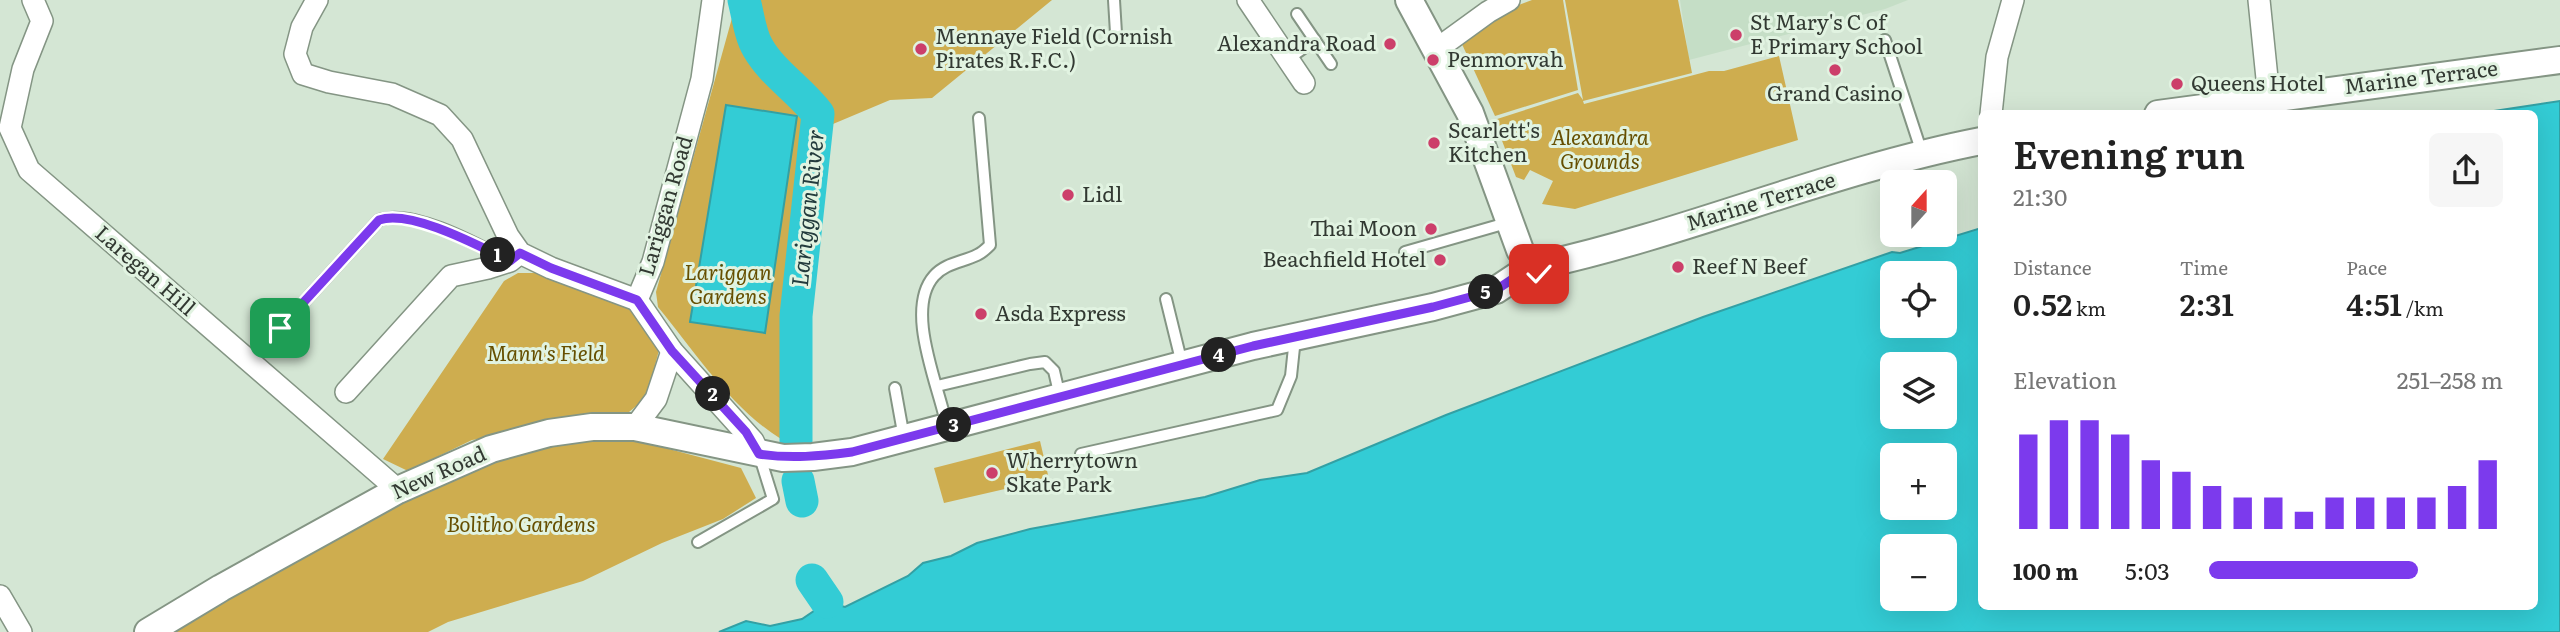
<!DOCTYPE html>
<html lang="en">
<head>
<meta charset="utf-8">
<style>
  :root { --surface:#fff; --page:#f6f6f6; --text:#222; --muted:#767676; --accent:#7c3aed }
  body { margin:0; font-family:Literata,serif; background:var(--page); color:var(--text); height:100vh; display:flex; flex-direction:column; font-size:26px; white-space:nowrap }
  * { box-sizing:border-box; margin:0 }
  p { font-size:23px; color:var(--muted) }
  .icon { flex:none; width:38px; height:38px; fill:none; stroke:currentColor; stroke-width:2; stroke-linecap:round; stroke-linejoin:round }
  .map { position:relative; flex:1; overflow:hidden }
  .details { position:absolute; left:1978px; top:110px; width:560px; height:500px; display:flex; flex-direction:column; background:var(--surface); border-radius:10px; box-shadow:0 7px 28px #0002 }
  .details>* { flex:none }
  .needle { width:46px; rotate:21deg }
  .controls { position:absolute; left:1880px; top:170px; display:grid; gap:14px }
  .controls a { display:grid; place-items:center; width:77px; height:77px; border-radius:10px; background:var(--surface); box-shadow:0 7px 28px #0002; font-size:35px }
  .pin { position:absolute; display:grid; place-items:center; width:60px; height:60px; color:#fff; margin:-30px; border-radius:14px; box-shadow:0 4px 10px #0006 }
  .km { position:absolute; width:35px; height:35px; margin:-18px; border-radius:50%; background:#222; color:#fff; font-size:19px; line-height:35px; text-align:center }
  .round { display:grid; place-items:center; flex:none; width:74px; height:74px; border-radius:10px; background:var(--page) }
  .headline { display:flex; align-items:center; justify-content:space-between; height:119px; padding:0 35px }
  h1 { font-size:38px; font-weight:600; line-height:52px }
  .stats { display:grid; grid-template-columns:repeat(3,1fr); gap:10px; height:119px; padding:7px 35px }
  .stats div { display:grid; align-content:center }
  .stats b { font-size:30px; font-weight:600 }
  .stats small { font-size:19px; font-weight:400 }
  .stats p { font-size:19px }
  .chart { height:196px; padding:14px 35px }
  .chart p { display:flex; justify-content:space-between }
  .chart svg { width:100%; height:126px; margin-top:7px; stroke:var(--accent); stroke-width:6 }
  ul { padding:0 35px; list-style:none; font-size:23px }
  li { display:grid; grid-template-columns:112px 84px 1fr; align-items:center; height:52px }
  li i { height:18px; border-radius:9px; background:var(--accent) }
  .map>svg:first-child { display:block }
  .built { fill:#c5dec6 }
  .green { fill:#cead4f }
  .water { fill:#33ccd5; stroke:#33a0a4; stroke-width:2; fill-rule:evenodd }
  .lines { fill:none; stroke-linecap:round; stroke-linejoin:round }
  .river { stroke:#33ccd5; stroke-width:33 }
  .service-casing { stroke:#849584; stroke-width:14 }
  .minor-casing { stroke:#849584; stroke-width:24 }
  .tertiary-casing { stroke:#849584; stroke-width:30 }
  .service { stroke:#fff; stroke-width:10 }
  .minor { stroke:#fff; stroke-width:21 }
  .tertiary { stroke:#fff; stroke-width:26 }
  .route-casing { stroke:#fff; stroke-width:14 }
  .route { stroke:#7c3aed; stroke-width:9 }
  .poi-dot { fill:#cc3f6a; stroke:#e1f3e1; stroke-width:2.5 }
  .labels { text-anchor:middle; stroke-width:6; stroke-linejoin:round; paint-order:stroke }
  .poi-label { font-size:21px; fill:#323932; stroke:#e1f3e1; text-anchor:start }
  .street-label { font-size:21px; fill:#323932; stroke:#e1f3e1 }
  .park-label { font-size:21px; font-style:italic; fill:#664f00; stroke:#e1f3e1 }
  .water-label { font-size:23px; font-style:italic; fill:#233b3d; stroke:#e1f3e1 }
</style>
</head>
<body>
<div class="map">
<svg width="2560" height="632" viewBox="0 0 2560 632">
  <rect width="100%" height="100%" fill="#d4e6d4"/>
  <!-- built -->
  <polygon class="built" points="1680,0 1908,0 1885,9 1689,60"/>
  <!-- green -->
  <g class="green">
    <path d="M737,0H1052L932,98L890,100L814,132L792,316L789,410L781,439C731,408 695,352 658,307L656,292Z"/>
    <polygon points="1532,0 1563,0 1578,90 1495,116 1461,42 1492,15"/>
    <polygon points="1565,0 1678,0 1692,73 1583,101 1584,104 1709,71 1724,71 1779,56 1798,140 1575,209 1542,204 1553,181 1530,170 1524,180 1516,177 1494,120 1578,93 1583,100"/>
    <polygon points="518,273 544,273 636,307 659,350 647,397 623,417 472,440 408,471 383,459 504,281"/>
    <polygon points="631,439 741,468 756,498 723,519 662,543 583,581 448,622 428,632 169,632 383,513 495,458 549,444"/>
    <polygon points="1040,441 1049,479 944,503 934,468"/>
  </g>
  <!-- water -->
  <g class="water">
    <path d="M2560,101V632H719L746,621L770,626L802,619L827,602L845,607L908,576L923,563L951,556L977,543L1030,529L1205,497L1260,480L1307,473L1446,415L1703,317L1892,252L1900,253L1981,228V607H2534V114H2474ZM1892,273H1944V326H1892ZM1892,364H1944V416H1892ZM1892,455H1944V508H1892ZM1892,546H1944V598H1892Z"/>
    <polygon points="726,105 797,116 765,333 690,322"/>
  </g>
  <g class="lines">
    <!-- river -->
    <g class="river">
      <path d="M744,0C748,15 750,35 758,48C773,74 800,90 818,114L796,316V441"/>
      <polyline points="798,481 802,501"/>
      <polyline points="812,580 827,602"/>
    </g>
    <!-- service casing -->
    <g class="service-casing">
      <g id="service">
        <polyline points="1114,0 1116,33"/>
        <polyline points="1297,14 1331,64"/>
        <polyline points="1885,40 1922,153"/>
        <polyline points="1288,59 1315,40"/>
        <polyline points="1405,252 1510,222"/>
        <polyline points="1166,299 1182,364"/>
        <path d="M280,328L379,220C412,208 477,244 507,260"/>
        <polyline points="937,386 1030,364 1045,362 1054,371 1060,397"/>
        <polyline points="895,388 904,438"/>
        <path d="M947,427C939,386 904,310 934,276C945,263 963,262 977,255C982,253 986,249 990,245L979,118"/>
        <polyline points="1081,454 1277,410 1291,376 1295,338"/>
        <polyline points="698,542 773,499 759,454"/>
      </g>
    </g>
    <!-- minor casing -->
    <g class="minor-casing">
      <g id="minor">
        <polyline points="33,0 42,21 23,69 10,128 29,170 398,490"/>
        <polyline points="317,0 302,27 295,54 303,74 329,82 392,94 440,115 462,139 508,236 520,253 551,268 637,300"/>
        <polyline points="1248,0 1304,83"/>
        <polyline points="2259,0 2269,98"/>
        <polyline points="1437,49 1488,12 1509,0"/>
        <polyline points="1991,114 1997,57 2013,0"/>
        <polyline points="637,300 653,262 702,79 713,0"/>
        <polyline points="637,300 672,351 753,441 759,454"/>
        <polyline points="346,392 451,276 488,268 510,261 520,253"/>
        <polyline points="635,427 656,399 672,351"/>
        <polyline points="0,596 21,632"/>
      </g>
    </g>
    <!-- tertiary casing -->
    <g class="tertiary-casing">
      <g id="tertiary">
        <polyline points="1409,0 1470,113 1520,250"/>
        <polyline points="2158,114 2560,60"/>
        <path d="M1542,265C1691,232 1832,170 1981,141"/>
        <polyline points="148,632 221,588 398,490 491,449 549,433 592,427 635,427 783,458 813,457 852,452 1253,346 1433,307 1496,290 1517,276"/>
      </g>
    </g>
    <!-- service -->
    <use href="#service" class="service"/>
    <!-- minor -->
    <use href="#minor" class="minor"/>
    <!-- tertiary -->
    <use href="#tertiary" class="tertiary"/>
  </g>
  <g class="lines">
    <!-- route casing -->
    <g class="route-casing">
      <path id="route" d="M280,328L379,220C411,209 479,246 510,261L520,253L551,268L637,300L672,351L746,432L759,454C791,459 820,456 852,452L1253,346L1433,307L1496,290L1517,276L1527,280L1539,274"/>
    </g>
    <!-- route -->
    <use href="#route" class="route"/>
  </g>
  <!-- markers -->
  <g class="poi-dot">
    <circle cx="1736" cy="35" r="7"/>
    <circle cx="1390" cy="44" r="7"/>
    <circle cx="921" cy="49" r="7"/>
    <circle cx="1433" cy="60" r="7"/>
    <circle cx="1835" cy="70" r="7"/>
    <circle cx="2177" cy="84" r="7"/>
    <circle cx="1434" cy="143" r="7"/>
    <circle cx="1068" cy="195" r="7"/>
    <circle cx="1431" cy="229" r="7"/>
    <circle cx="1440" cy="260" r="7"/>
    <circle cx="1678" cy="267" r="7"/>
    <circle cx="981" cy="314" r="7"/>
    <circle cx="992" cy="473" r="7"/>
  </g>
  <g class="labels">
    <!-- poi labels -->
    <g class="poi-label">
      <text x="1750" y="30">St Mary's C of<tspan x="1750" dy="24">E Primary School</tspan></text>
      <text x="935" y="44">Mennaye Field (Cornish<tspan x="935" dy="24">Pirates R.F.C.)</tspan></text>
      <text x="1376" y="51" text-anchor="end">Alexandra Road</text>
      <text x="1447" y="67">Penmorvah</text>
      <text x="2191" y="91">Queens Hotel</text>
      <text x="1835" y="101" text-anchor="middle">Grand Casino</text>
      <text x="1448" y="138">Scarlett's<tspan x="1448" dy="24">Kitchen</tspan></text>
      <text x="1082" y="202">Lidl</text>
      <text x="1417" y="236" text-anchor="end">Thai Moon</text>
      <text x="1426" y="267" text-anchor="end">Beachfield Hotel</text>
      <text x="1692" y="274">Reef N Beef</text>
      <text x="995" y="321">Asda Express</text>
      <text x="1006" y="468">Wherrytown<tspan x="1006" dy="24">Skate Park</tspan></text>
    </g>
    <!-- street labels -->
    <g class="street-label">
      <text transform="translate(2421 78) rotate(-7)" y="7">Marine Terrace</text>
      <text transform="translate(1761 202) rotate(-17)" y="7">Marine Terrace</text>
      <text transform="translate(666 206) rotate(-74)" y="7">Lariggan Road</text>
      <text transform="translate(145 271) rotate(41)" y="7">Laregan Hill</text>
      <text transform="translate(439 473) rotate(-24)" y="7">New Road</text>
    </g>
    <!-- park labels -->
    <g class="park-label">
      <text x="1600" y="145">Alexandra<tspan x="1600" dy="24">Grounds</tspan></text>
      <text x="728" y="280">Lariggan<tspan x="728" dy="24">Gardens</tspan></text>
      <text x="546" y="361">Mann's Field</text>
      <text x="521" y="532">Bolitho Gardens</text>
    </g>
    <!-- water labels -->
    <g class="water-label">
      <text transform="translate(808 208) rotate(-84)" y="8">Lariggan River</text>
    </g>
  </g>
</svg>
<div class="controls">
<a><svg class="needle" viewBox="-14 -14 28 28"><path d="M0-13l5 13h-10z" fill="#e53935"/><path d="M0 13l5-13h-10z" fill="#767676"/></svg></a>
<a><svg class="icon" aria-label="locate" viewBox="0 0 24 24"><circle cx="12" cy="12" r="6"/><path d="M12 2v4M12 18v4M2 12h4M18 12h4"/></svg></a>
<a><svg class="icon" aria-label="layers" viewBox="0 0 24 24"><path d="M12 4l9 5-9 5-9-5zM3 14l9 5 9-5"/></svg></a>
<a>+</a>
<a>−</a>
</div>
<div class="pin" style="left:280px;top:328px;background:#1e9e55"><svg class="icon" aria-label="arrive" viewBox="0 0 24 24"><path d="M6 21V4h12l-3 4 3 4H6"/></svg></div>
<div class="pin" style="left:1539px;top:274px;background:#d93025"><svg class="icon" aria-label="check" viewBox="0 0 24 24"><path d="M5 12l5 5 9-10"/></svg></div>
<b class="km" style="left:498px;top:255px">1</b>
<b class="km" style="left:713px;top:394px">2</b>
<b class="km" style="left:954px;top:425px">3</b>
<b class="km" style="left:1219px;top:355px">4</b>
<b class="km" style="left:1486px;top:292px">5</b>
<section class="details">
<div class="headline"><div><h1>Evening run</h1><p>21:30</p></div><a class="round"><svg class="icon" aria-label="share" viewBox="0 0 24 24"><path d="M12 15V3M7 8l5-5 5 5M5 13v7h14v-7"/></svg></a></div>
<div class="stats">
<div><p>Distance</p><b>0.52<small> km</small></b></div>
<div><p>Time</p><b>2:31</b></div>
<div><p>Pace</p><b>4:51<small> /km</small></b></div>
</div>
<div class="chart"><p><span>Elevation</span>251–258 m</p>
<svg viewBox="0 0 160 44" preserveAspectRatio="none"><path d="M5 44V11M15 44V6M25 44V6M35 44V11M45 44V20M55 44V24M65 44V29M75 44V33M85 44V33M95 44V38M105 44V33M115 44V33M125 44V33M135 44V33M145 44V29M155 44V20"/></svg>
</div>
<ul>
<li><b>100 m</b>5:03<i style="width:71%"></i></li>
</ul>
</section>
</div>
</body>
</html>
